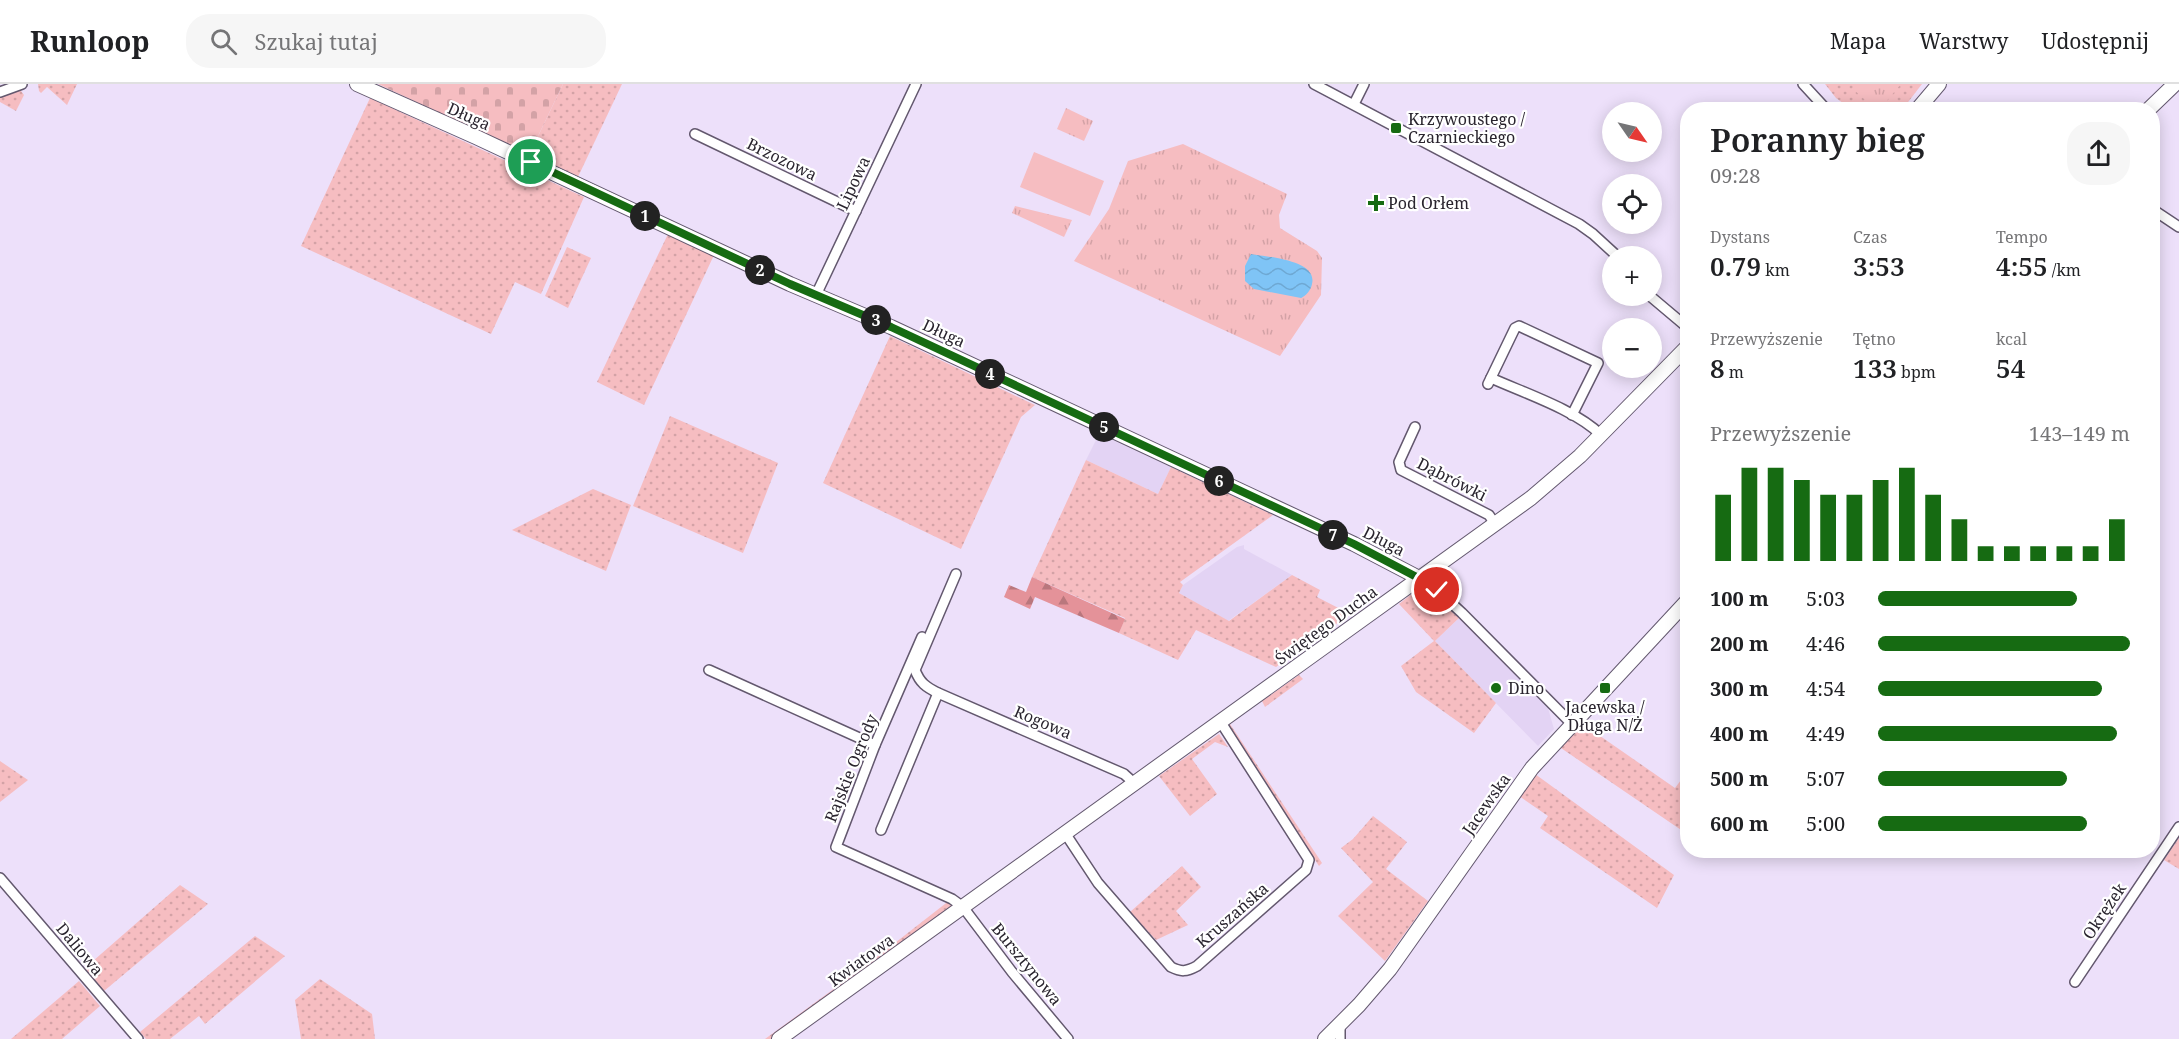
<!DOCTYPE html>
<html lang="pl">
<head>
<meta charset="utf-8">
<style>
  :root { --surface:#fff; --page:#f6f6f6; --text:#202124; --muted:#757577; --line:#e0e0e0; --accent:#166b12 }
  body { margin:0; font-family:"Noto Serif",serif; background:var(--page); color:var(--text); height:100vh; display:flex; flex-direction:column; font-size:22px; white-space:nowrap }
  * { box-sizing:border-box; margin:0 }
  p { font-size:20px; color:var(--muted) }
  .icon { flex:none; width:33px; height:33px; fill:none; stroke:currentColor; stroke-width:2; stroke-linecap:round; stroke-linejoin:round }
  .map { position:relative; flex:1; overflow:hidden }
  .details { position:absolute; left:1680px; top:18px; width:480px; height:756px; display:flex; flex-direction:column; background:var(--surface); border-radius:24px; box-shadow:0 3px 15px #0003 }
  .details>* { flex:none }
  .needle { width:39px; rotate:124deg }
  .buttons { position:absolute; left:1602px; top:18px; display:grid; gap:12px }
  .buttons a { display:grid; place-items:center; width:60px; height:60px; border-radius:50%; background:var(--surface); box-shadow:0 3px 15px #0003; font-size:30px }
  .pin { position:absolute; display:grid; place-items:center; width:51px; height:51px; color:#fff; margin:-26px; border:3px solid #fff; border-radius:50%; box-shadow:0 2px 6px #0007 }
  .km { position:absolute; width:30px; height:30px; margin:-15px; border-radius:50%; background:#222; color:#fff; font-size:16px; line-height:30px; text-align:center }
  .round { display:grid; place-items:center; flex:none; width:63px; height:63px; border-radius:24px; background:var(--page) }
  .overview { display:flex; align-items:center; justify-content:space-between; height:102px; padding:0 30px }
  h1 { font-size:33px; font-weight:600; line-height:45px }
  .figures { display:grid; grid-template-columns:repeat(3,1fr); gap:9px; height:102px; padding:6px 30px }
  .figures div { display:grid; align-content:center }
  .figures b { font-size:26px; font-weight:600 }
  .figures small { font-size:16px; font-weight:400 }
  .figures p { font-size:16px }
  .chart { height:168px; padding:12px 30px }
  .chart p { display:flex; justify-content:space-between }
  .chart svg { width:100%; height:108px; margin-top:6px; stroke:var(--accent); stroke-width:6 }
  ul { padding:0 30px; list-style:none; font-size:20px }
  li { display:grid; grid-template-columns:96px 72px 1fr; align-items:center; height:45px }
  li i { height:15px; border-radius:8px; background:var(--accent) }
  header { display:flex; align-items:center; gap:36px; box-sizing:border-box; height:84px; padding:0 30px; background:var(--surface); border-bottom:2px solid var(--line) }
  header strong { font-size:28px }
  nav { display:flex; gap:33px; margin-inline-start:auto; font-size:21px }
  .search { width:420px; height:54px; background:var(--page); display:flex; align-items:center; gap:15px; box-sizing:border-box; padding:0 21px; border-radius:24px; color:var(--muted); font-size:22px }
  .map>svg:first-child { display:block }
  .built { fill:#e3d3f4 }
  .grass { fill:url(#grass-dots) }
  .forest { fill:url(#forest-firs) }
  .cemetery { fill:url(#cemetery-stones) }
  .park { fill:url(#park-tufts) }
  .pitch { fill:#f6bdc1 }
  .water { fill:url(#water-waves) }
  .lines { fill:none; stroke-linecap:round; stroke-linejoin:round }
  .street-casing { stroke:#63586e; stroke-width:12 }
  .secondary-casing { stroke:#63586e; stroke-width:16 }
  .street { stroke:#fff; stroke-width:9 }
  .secondary { stroke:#fff; stroke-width:14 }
  .route-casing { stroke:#fff; stroke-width:12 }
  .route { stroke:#166b12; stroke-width:8 }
  .poi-dot { fill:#166b12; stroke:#fff; stroke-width:2 }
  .labels { text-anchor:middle; stroke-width:4.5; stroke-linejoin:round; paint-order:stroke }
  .street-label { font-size:16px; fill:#29242e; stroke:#fff }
  .poi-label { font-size:16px; fill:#29242e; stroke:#fff; text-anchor:start }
</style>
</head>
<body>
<header>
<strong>Runloop</strong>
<div class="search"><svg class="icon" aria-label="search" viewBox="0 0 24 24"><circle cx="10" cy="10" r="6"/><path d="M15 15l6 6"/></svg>Szukaj tutaj</div>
<nav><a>Mapa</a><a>Warstwy</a><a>Udostępnij</a></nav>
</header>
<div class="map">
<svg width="2179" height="955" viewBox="0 0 2179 955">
  <defs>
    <pattern id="grass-dots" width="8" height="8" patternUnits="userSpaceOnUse" patternTransform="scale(1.5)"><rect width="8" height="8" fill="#f6bdc1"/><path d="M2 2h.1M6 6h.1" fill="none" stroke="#d3a2a6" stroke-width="1.8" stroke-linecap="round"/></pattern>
    <pattern id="forest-firs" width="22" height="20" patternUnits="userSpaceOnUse" patternTransform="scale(1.5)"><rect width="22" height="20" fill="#e49299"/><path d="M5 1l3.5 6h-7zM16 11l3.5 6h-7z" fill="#b9777d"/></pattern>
    <pattern id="cemetery-stones" width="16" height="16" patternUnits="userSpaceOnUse" patternTransform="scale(1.5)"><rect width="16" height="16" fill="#f6bdc1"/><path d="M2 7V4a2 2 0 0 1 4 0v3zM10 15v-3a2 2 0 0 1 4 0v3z" fill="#d3a2a6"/></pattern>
    <pattern id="park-tufts" width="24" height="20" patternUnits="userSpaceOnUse" patternTransform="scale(1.5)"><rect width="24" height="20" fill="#f6bdc1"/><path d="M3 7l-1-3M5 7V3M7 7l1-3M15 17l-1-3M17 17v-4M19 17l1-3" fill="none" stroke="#d3a2a6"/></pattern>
    <pattern id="water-waves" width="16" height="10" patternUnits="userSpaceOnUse" patternTransform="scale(1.5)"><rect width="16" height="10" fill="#7fc4f6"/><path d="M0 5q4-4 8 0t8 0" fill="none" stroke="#6ea8d3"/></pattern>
  </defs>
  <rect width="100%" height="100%" fill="#ede0fa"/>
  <!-- built -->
  <g class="built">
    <polygon points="1099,350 1171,383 1158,410 1086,376"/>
    <polygon points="1244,461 1244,465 1292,491 1228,537 1179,509 1183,501 1237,463"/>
    <polygon points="1459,534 1548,624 1554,645 1538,662 1435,557"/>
  </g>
  <!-- grass -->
  <g class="grass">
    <polygon points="38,0 77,0 67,21 47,3 41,9 39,7"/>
    <polygon points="563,0 622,0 577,95 529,71"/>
    <polygon points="1825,0 1922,0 1902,26 1851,25 1836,14"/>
    <polygon points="17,7 21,7 24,11 16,27 0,18 0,12"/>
    <polygon points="370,14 584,113 541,210 515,198 491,250 301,162"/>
    <polygon points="668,150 714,171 644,321 597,298"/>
    <polygon points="567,163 591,174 568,224 545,212"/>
    <polygon points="890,252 1035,321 1021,333 961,465 823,399"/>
    <polygon points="670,332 778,379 743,469 633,422"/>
    <polygon points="1086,376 1158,410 1171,383 1273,431 1180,498 1183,501 1179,509 1229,537 1292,491 1320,506 1317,513 1350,530 1276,583 1196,546 1178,576 1119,549 1125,534 1032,493"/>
    <polygon points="593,405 631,421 606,487 512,446"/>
    <path d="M1414,508C1430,506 1447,524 1459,534L1435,557L1496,619L1474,649L1416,608L1401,582L1434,557L1399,520Z"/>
    <polygon points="1299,591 1303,595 1265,623 1262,617"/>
    <polygon points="1580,638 1675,704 1687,688 1687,750 1558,662"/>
    <polygon points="1230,640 1322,779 1319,782 1227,642"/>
    <polygon points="1219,650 1228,663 1215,658 1192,675 1217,710 1190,732 1159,692"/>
    <polygon points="0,677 28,696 0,718"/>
    <polygon points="1535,690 1674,791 1657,824 1540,744 1548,732 1519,712"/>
    <polygon points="1373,732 1407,758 1386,785 1428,817 1385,877 1338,832 1373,798 1341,764 1353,755"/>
    <polygon points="2179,754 2179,785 2164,776"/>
    <polygon points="1182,782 1201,803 1176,827 1188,841 1156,856 1130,828"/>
    <polygon points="180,801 208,820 104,907 85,884"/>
    <polygon points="950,816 953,820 951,825 772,955 765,955 868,880"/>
    <polygon points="255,852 285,872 205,940 199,932 170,955 146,955 140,948"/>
    <polygon points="320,895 372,930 375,955 301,955 295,916"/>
    <polygon points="79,897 100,922 62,955 11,955"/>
  </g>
  <!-- forest -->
  <polygon class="forest" points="1032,493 1125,535 1119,549 1035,513 1030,525 1004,513 1009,501 1026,508"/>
  <!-- cemetery -->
  <polygon class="cemetery" points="378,0 563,0 529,71"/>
  <!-- park -->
  <g class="park">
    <polygon points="1856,0 1901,0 1879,26 1875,25 1853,5"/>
    <polygon points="1066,24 1093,37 1084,57 1057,45"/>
    <polygon points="1183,60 1287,110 1279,131 1280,144 1317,167 1322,174 1321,211 1280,272 1074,177 1109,125 1128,77"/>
    <polygon points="1015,122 1072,136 1064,153 1012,129"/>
  </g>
  <!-- pitch -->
  <polygon class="pitch" points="1034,68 1104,97 1090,132 1020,103"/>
  <!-- water -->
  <path class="water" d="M1251,170C1267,173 1318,176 1312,200C1311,206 1306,212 1301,214L1254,205L1245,197V182Z"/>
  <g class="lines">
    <!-- street casing -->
    <g class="street-casing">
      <g id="street">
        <polyline points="1314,0 1579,140 1593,150 1617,172"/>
        <polyline points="1803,0 1827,26"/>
        <polyline points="0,8 22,0"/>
        <polyline points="1354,20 1364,0"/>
        <polyline points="695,50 856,127"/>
        <polyline points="2152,125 2179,143"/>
        <polyline points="816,211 916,0"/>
        <polyline points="1650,212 1688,244"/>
        <path d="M1491,294C1524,309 1576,326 1601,351"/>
        <polyline points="1488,300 1515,244 1519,242 1598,279 1572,331"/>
        <polyline points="1415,343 1399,378 1401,386 1489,431 1495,440"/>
        <polyline points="1419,494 1437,506 1462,529 1571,639"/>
        <polyline points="922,553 875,661 836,763 952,815 963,823 1012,888 1068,955"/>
        <polyline points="709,586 875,661"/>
        <path d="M938,609C926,603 920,599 915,586L956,490"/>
        <polyline points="881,746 938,609 1124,690 1134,699"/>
        <path d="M1065,749L1098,799L1171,883C1181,888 1186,888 1197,882L1306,786L1309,776L1220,637"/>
        <polyline points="0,794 138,955"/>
        <polyline points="2075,898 2179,743"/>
        <polyline points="1340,941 1340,955"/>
      </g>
    </g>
    <!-- secondary casing -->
    <g class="secondary-casing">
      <g id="secondary">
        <polyline points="357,0 476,53 790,200 891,243 1354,460 1419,494"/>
        <polyline points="1917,26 1939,0"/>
        <polyline points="2148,26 2175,0"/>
        <polyline points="779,955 1531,414 1580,372 1688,262"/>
        <polyline points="1325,955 1359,921 1390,885 1532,684 1688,516"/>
      </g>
    </g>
    <!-- street -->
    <use href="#street" class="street"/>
    <!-- secondary -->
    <use href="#secondary" class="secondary"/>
  </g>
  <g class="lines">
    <!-- route casing -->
    <g class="route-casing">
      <polyline id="route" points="531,78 790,200 891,243 1354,460 1426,498 1437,506"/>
    </g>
    <!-- route -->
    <use href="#route" class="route"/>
  </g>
  <!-- markers -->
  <g class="poi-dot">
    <rect x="1390" y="38" width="12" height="12" rx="3"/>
    <path d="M1373 110h6v6h6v6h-6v6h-6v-6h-6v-6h6z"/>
    <circle cx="1496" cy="604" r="6"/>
    <rect x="1599" y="598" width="12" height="12" rx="3"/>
  </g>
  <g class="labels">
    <!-- street labels -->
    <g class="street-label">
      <text transform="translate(469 32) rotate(24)" y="6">Długa</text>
      <text transform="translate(782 75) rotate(26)" y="6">Brzozowa</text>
      <text transform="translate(853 99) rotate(-65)" y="6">Lipowa</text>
      <text transform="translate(944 249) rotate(25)" y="6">Długa</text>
      <text transform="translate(1452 395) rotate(27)" y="6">Dąbrówki</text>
      <text transform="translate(1384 457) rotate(27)" y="6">Długa</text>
      <text transform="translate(1326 541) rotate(-36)" y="6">Świętego Ducha</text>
      <text transform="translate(1043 638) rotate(23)" y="6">Rogowa</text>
      <text transform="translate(851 684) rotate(-68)" y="6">Rajskie Ogrody</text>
      <text transform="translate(1486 720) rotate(-55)" y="6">Jacewska</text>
      <text transform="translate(2104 827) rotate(-56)" y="6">Okrężek</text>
      <text transform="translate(1232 831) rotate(-41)" y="6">Kruszańska</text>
      <text transform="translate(80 865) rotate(50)" y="6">Daliowa</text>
      <text transform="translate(861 876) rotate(-36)" y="6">Kwiatowa</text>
      <text transform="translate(1027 880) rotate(51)" y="6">Bursztynowa</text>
    </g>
    <!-- poi labels -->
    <g class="poi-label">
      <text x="1408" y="41">Krzywoustego /<tspan x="1408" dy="18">Czarnieckiego</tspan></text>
      <text x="1388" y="125">Pod Orłem</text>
      <text x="1508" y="610">Dino</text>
      <text x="1605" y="629" text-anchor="middle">Jacewska /<tspan x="1605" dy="18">Długa N/Ż</tspan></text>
    </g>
  </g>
</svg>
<div class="buttons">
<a><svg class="needle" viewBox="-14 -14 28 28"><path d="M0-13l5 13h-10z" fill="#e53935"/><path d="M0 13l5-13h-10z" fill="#757577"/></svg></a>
<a><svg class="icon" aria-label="locate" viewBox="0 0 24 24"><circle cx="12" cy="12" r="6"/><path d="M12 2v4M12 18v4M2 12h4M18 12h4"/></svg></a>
<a>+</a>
<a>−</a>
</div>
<div class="pin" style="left:531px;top:78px;background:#1e9e55"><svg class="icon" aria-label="arrive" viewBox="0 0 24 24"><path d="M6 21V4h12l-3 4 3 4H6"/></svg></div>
<div class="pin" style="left:1437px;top:506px;background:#d93025"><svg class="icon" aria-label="check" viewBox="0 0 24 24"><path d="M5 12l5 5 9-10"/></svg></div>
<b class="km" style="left:645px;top:132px">1</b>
<b class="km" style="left:760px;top:186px">2</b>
<b class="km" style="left:876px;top:236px">3</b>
<b class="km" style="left:990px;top:290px">4</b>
<b class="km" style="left:1104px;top:343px">5</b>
<b class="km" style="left:1219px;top:397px">6</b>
<b class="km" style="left:1333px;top:451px">7</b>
<section class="details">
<div class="overview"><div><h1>Poranny bieg</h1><p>09:28</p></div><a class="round"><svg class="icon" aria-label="share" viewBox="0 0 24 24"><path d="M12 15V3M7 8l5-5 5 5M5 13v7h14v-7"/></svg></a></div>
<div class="figures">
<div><p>Dystans</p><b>0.79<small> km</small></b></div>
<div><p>Czas</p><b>3:53</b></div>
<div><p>Tempo</p><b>4:55<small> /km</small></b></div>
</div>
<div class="figures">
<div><p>Przewyższenie</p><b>8<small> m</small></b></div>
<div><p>Tętno</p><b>133<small> bpm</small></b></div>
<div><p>kcal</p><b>54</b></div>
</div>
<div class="chart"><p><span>Przewyższenie</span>143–149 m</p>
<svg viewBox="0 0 160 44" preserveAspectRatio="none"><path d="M5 44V17M15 44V6M25 44V6M35 44V11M45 44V17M55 44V17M65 44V11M75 44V6M85 44V17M95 44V27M105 44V38M115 44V38M125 44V38M135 44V38M145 44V38M155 44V27"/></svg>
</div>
<ul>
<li><b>100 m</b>5:03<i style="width:79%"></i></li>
<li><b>200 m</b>4:46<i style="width:100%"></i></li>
<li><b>300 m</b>4:54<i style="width:89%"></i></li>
<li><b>400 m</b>4:49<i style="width:95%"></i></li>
<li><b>500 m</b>5:07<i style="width:75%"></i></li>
<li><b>600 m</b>5:00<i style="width:83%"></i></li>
</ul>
</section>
</div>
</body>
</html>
